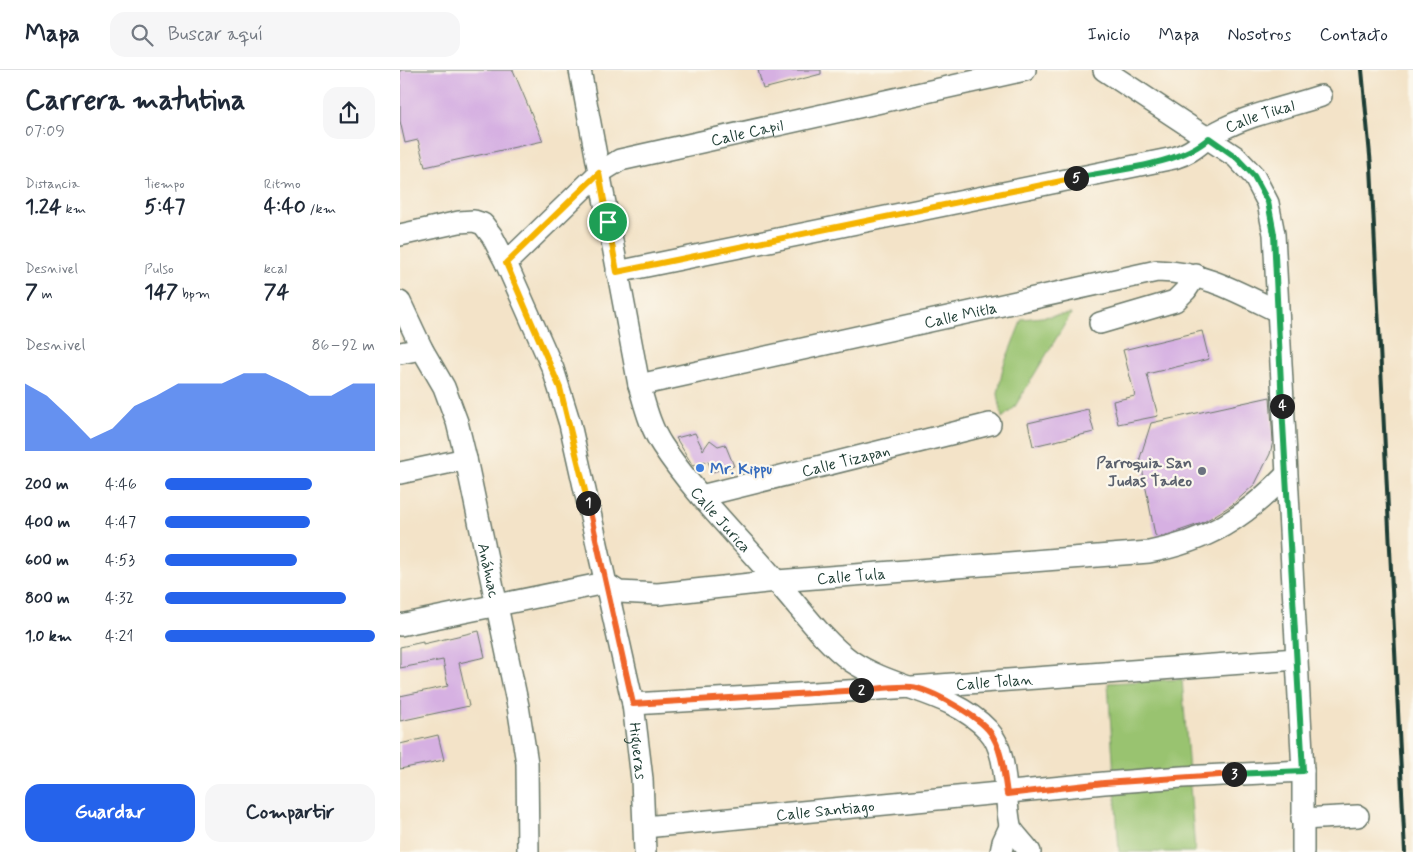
<!DOCTYPE html>
<html lang="es">
<head>
<meta charset="utf-8">
<style>
  :root { --surface:#fff; --page:#f6f6f7; --text:#1f2937; --muted:#747a83; --line:#e0e1e3; --accent:#2563eb }
  body { margin:0; font-family:Mynerve,sans-serif; background:var(--page); color:var(--text); height:100vh; display:flex; flex-direction:column; font-size:19px; white-space:nowrap }
  * { box-sizing:border-box; margin:0 }
  p { font-size:16px; color:var(--muted) }
  .icon { flex:none; width:28px; height:28px; fill:none; stroke:currentColor; stroke-width:2; stroke-linecap:round; stroke-linejoin:round }
  .map { position:relative; flex:1; overflow:hidden }
  .sheet { display:flex; flex-direction:column; background:var(--surface); width:400px }
  .sheet>* { flex:none }
  .pin { position:absolute; display:grid; place-items:center; width:42px; height:42px; color:#fff; margin:-21px; border:2px solid #fff; border-radius:50%; box-shadow:0 1px 5px #0007 }
  .km { position:absolute; width:25px; height:25px; margin:-12px; border-radius:50%; background:#222; color:#fff; font-size:14px; line-height:25px; text-align:center }
  .round { display:grid; place-items:center; flex:none; width:52px; height:52px; border-radius:15px; background:var(--page) }
  .overview { display:flex; align-items:center; justify-content:space-between; height:85px; padding:0 25px }
  h1 { font-size:28px; font-weight:800; line-height:38px }
  .metrics { display:grid; grid-template-columns:repeat(3,1fr); gap:8px; height:85px; padding:5px 25px }
  .metrics div { display:grid; align-content:center }
  .metrics b { font-size:21px; font-weight:800 }
  .metrics small { font-size:14px; font-weight:400 }
  .metrics p { font-size:14px }
  .chart { height:140px; padding:10px 25px }
  .chart p { display:flex; justify-content:space-between }
  .chart svg { width:100%; height:90px; margin-top:5px; fill:var(--accent); opacity:.7 }
  .action { display:flex; gap:10px; margin-top:auto; padding:10px 25px }
  .action a { flex:1; height:58px; border-radius:15px; background:var(--accent); color:#fff; font-size:20px; font-weight:800; line-height:58px; text-align:center }
  .action a+a { background:var(--page); color:var(--text) }
  ul { padding:0 25px; list-style:none; font-size:16px }
  li { display:grid; grid-template-columns:80px 60px 1fr; align-items:center; height:38px }
  li i { height:12px; border-radius:6px; background:var(--accent) }
  header { display:flex; align-items:center; gap:30px; box-sizing:border-box; height:70px; padding:0 25px; background:var(--surface); border-bottom:1px solid var(--line) }
  header strong { font-size:24px }
  nav { display:flex; gap:28px; margin-inline-start:auto; font-size:18px }
  .search { width:350px; height:45px; background:var(--page); display:flex; align-items:center; gap:12px; box-sizing:border-box; padding:0 18px; border-radius:15px; color:var(--muted); font-size:19px }
  main { display:flex; flex:1; min-height:0 }
  .map>svg:first-child { display:block }
  .green { fill:#99c370; stroke:#5c8052 }
  .building { fill:#d6b0e2 }
  .lines { fill:none; stroke-linecap:round; stroke-linejoin:round }
  .minor-casing { stroke:#697768; stroke-width:24 }
  .minor { stroke:#fff; stroke-width:21 }
  .rail { stroke:#1f3d34; stroke-width:4 }
  .split-1-casing { stroke:#fff; stroke-width:10 }
  .split-2-casing { stroke:#fff; stroke-width:10 }
  .split-3-casing { stroke:#fff; stroke-width:10 }
  .split-4-casing { stroke:#fff; stroke-width:10 }
  .split-5-casing { stroke:#fff; stroke-width:10 }
  .split-6-casing { stroke:#fff; stroke-width:10 }
  .split-1 { stroke:#f5b400; stroke-width:6 }
  .split-2 { stroke:#f0652b; stroke-width:6 }
  .split-3 { stroke:#f0652b; stroke-width:6 }
  .split-4 { stroke:#22a559; stroke-width:6 }
  .split-5 { stroke:#22a559; stroke-width:6 }
  .split-6 { stroke:#f5b400; stroke-width:6 }
  .shop-dot { fill:#3f7fe0; stroke:#fbf7ec; stroke-width:2 }
  .worship-dot { fill:#6b7280; stroke:#fbf7ec; stroke-width:2 }
  .labels { text-anchor:middle; stroke-width:4.5; stroke-linejoin:round; paint-order:stroke }
  .street-label { font-size:16px; fill:#1f3d34; stroke:#fbf7ec }
  .worship-label { font-size:16px; font-weight:bold; fill:#5b616d; stroke:#fbf7ec; text-anchor:end }
  .shop-label { font-size:16px; font-weight:bold; fill:#366cbe; stroke:#fbf7ec; text-anchor:start }
</style>
</head>
<body>
<header>
<strong>Mapa</strong>
<div class="search"><svg class="icon" aria-label="search" viewBox="0 0 24 24"><circle cx="10" cy="10" r="6"/><path d="M15 15l6 6"/></svg>Buscar aquí</div>
<nav><a>Inicio</a><a>Mapa</a><a>Nosotros</a><a>Contacto</a></nav>
</header>
<main>
<section class="sheet">
<div class="overview"><div><h1>Carrera matutina</h1><p>07:09</p></div><a class="round"><svg class="icon" aria-label="share" viewBox="0 0 24 24"><path d="M12 15V3M7 8l5-5 5 5M5 13v7h14v-7"/></svg></a></div>
<div class="metrics">
<div><p>Distancia</p><b>1.24<small> km</small></b></div>
<div><p>Tiempo</p><b>5:47</b></div>
<div><p>Ritmo</p><b>4:40<small> /km</small></b></div>
</div>
<div class="metrics">
<div><p>Desnivel</p><b>7<small> m</small></b></div>
<div><p>Pulso</p><b>147<small> bpm</small></b></div>
<div><p>kcal</p><b>74</b></div>
</div>
<div class="chart"><p><span>Desnivel</span>86–92 m</p>
<svg viewBox="0 0 160 44" preserveAspectRatio="none"><path d="M0 44V11L10 17L20 27L30 38L40 33L50 22L60 17L70 11L80 11L90 11L100 6L110 6L120 11L130 17L140 17L150 11L160 11V44z"/></svg>
</div>
<ul>
<li><b>200 m</b>4:46<i style="width:70%"></i></li>
<li><b>400 m</b>4:47<i style="width:69%"></i></li>
<li><b>600 m</b>4:53<i style="width:63%"></i></li>
<li><b>800 m</b>4:32<i style="width:86%"></i></li>
<li><b>1.0 km</b>4:21<i style="width:100%"></i></li>
</ul>
<div class="action"><a>Guardar</a><a>Compartir</a></div>
</section>
<div class="map">
<svg width="1013" height="782" viewBox="0 0 1013 782">
  <rect width="100%" height="100%" fill="#fbf7ec"/>
  <filter id="ink" filterUnits="userSpaceOnUse"><feTurbulence type="fractalNoise" baseFrequency=".02" numOctaves="2"/><feDisplacementMap in="SourceGraphic" scale="10" xChannelSelector="R" yChannelSelector="G"/><feConvolveMatrix kernelMatrix="1 2 1 2 8 2 1 2 1" color-interpolation-filters="sRGB"/></filter>
  <filter id="wash" filterUnits="userSpaceOnUse"><feTurbulence type="fractalNoise" baseFrequency=".0096" numOctaves="4" result="noise"/><feDisplacementMap in="SourceGraphic" scale="20" xChannelSelector="R" yChannelSelector="G"/><feGaussianBlur stdDeviation="1.12" result="paint"/><feColorMatrix in="noise" values="0 0 0 0 0 0 0 0 0 0 0 0 0 0 0 0 0 1.4 0 .05"/><feComposite in="paint" operator="in"/></filter>
  <g filter="url(#wash)">
    <rect width="100%" height="100%" fill="#f3e3c8"/>
    <!-- green -->
    <g class="green">
      <polygon points="671,244 614,338 602,348 598,324 603,297 622,249"/>
      <polygon points="782,609 795,782 719,782 708,613"/>
    </g>
    <g id="blocks">
      <!-- building -->
      <g class="building">
        <polygon points="0,0 113,0 143,71 25,97 18,70 5,73 0,51"/>
        <polygon points="358,0 421,0 421,4 363,19"/>
        <polygon points="802,261 809,289 747,304 758,346 718,354 713,331 735,326 723,280"/>
        <polygon points="870,327 873,371 870,384 855,414 832,435 802,453 767,465 758,467 755,465 740,388 751,353"/>
        <polygon points="688,339 694,362 633,376 628,353"/>
        <polygon points="295,363 303,380 310,370 318,376 325,374 334,396 312,402 308,391 293,396 276,368"/>
        <polygon points="79,561 85,587 59,593 69,636 0,651 0,626 48,616 43,590 0,598 0,577 23,572 23,574"/>
        <polygon points="38,665 44,690 0,699 0,674"/>
      </g>
    </g>
  </g>
  <g filter="url(#ink)">
    <use href="#blocks" fill-opacity="0" stroke="#697768" stroke-width="1"/>
    <g class="lines">
      <!-- minor casing -->
      <g class="minor-casing">
        <g id="minor">
          <path id="s1" d="M180,0L239,315C245,335 250,357 262,375C294,424 338,466 376,511C400,537 422,570 451,591C494,620 551,621 588,660C609,682 604,727 610,755C611,761 626,776 630,782"/>
          <polyline points="704,0 836,87 854,106 868,133 874,164 903,701 903,782"/>
          <path id="s2" d="M0,165L59,152L74,151L83,154L92,166L106,193L153,299L170,354L233,634L242,709L245,782"/>
          <path id="s3" d="M106,193L199,103L220,90L625,0"/>
          <path id="s4" d="M217,202L774,88C797,81 801,70 819,61C850,44 888,37 921,26"/>
          <path id="s5" d="M0,232L22,279L44,317L57,352L66,389L118,636L127,693L128,782"/>
          <polyline points="700,253 775,231 786,220 796,205"/>
          <polyline points="0,283 22,279"/>
          <path id="s6" d="M239,315L757,201C803,202 836,221 877,241"/>
          <polyline points="0,403 66,389"/>
          <path id="s7" d="M301,426L590,354"/>
          <path id="s8" d="M0,555L205,513L219,522L258,524L377,511L749,482C808,471 844,448 885,406"/>
          <path id="s9" d="M233,634L512,617L897,589"/>
          <polyline points="902,749 958,746"/>
          <path id="s10" d="M245,757L704,713L782,707L903,701"/>
          <polyline points="601,782 603,772 610,757"/>
        </g>
      </g>
      <!-- minor -->
      <use href="#minor" class="minor"/>
      <!-- rail -->
      <polyline class="rail" points="962,0 971,96 1005,782"/>
    </g>
  </g>
  <g class="lines" filter="url(#ink)">
    <!-- split-1 casing -->
    <g class="split-1-casing">
      <polyline id="split-1" points="188,433 160,318 106,193 199,103 208,152"/>
    </g>
    <!-- split-2 casing -->
    <g class="split-2-casing">
      <polyline id="split-2" points="188,433 233,634 461,620"/>
    </g>
    <!-- split-3 casing -->
    <g class="split-3-casing">
      <path id="split-3" d="M461,620C477,619 494,616 511,617C530,619 578,646 590,662C602,678 604,704 607,724L704,713L834,704"/>
    </g>
    <!-- split-4 casing -->
    <g class="split-4-casing">
      <polyline id="split-4" points="834,704 903,701 882,336"/>
    </g>
    <!-- split-5 casing -->
    <g class="split-5-casing">
      <path id="split-5" d="M676,108C714,100 780,95 809,68L836,87L854,106L868,132L874,164L882,336"/>
    </g>
    <!-- split-6 casing -->
    <g class="split-6-casing">
      <polyline id="split-6" points="208,152 217,202 676,108"/>
    </g>
    <!-- split-1 -->
    <use href="#split-1" class="split-1"/>
    <!-- split-2 -->
    <use href="#split-2" class="split-2"/>
    <!-- split-3 -->
    <use href="#split-3" class="split-3"/>
    <!-- split-4 -->
    <use href="#split-4" class="split-4"/>
    <!-- split-5 -->
    <use href="#split-5" class="split-5"/>
    <!-- split-6 -->
    <use href="#split-6" class="split-6"/>
  </g>
  <!-- markers -->
  <circle class="shop-dot" cx="300" cy="398" r="5"/>
  <circle class="worship-dot" cx="802" cy="401" r="5"/>
  <g class="labels">
    <!-- street labels -->
    <g class="street-label">
      <text dy="6" stroke="none"><textPath href="#s4" startOffset="665">Calle Tikal</textPath></text>
      <text dy="6" stroke="none"><textPath href="#s3" startOffset="284">Calle Capil</textPath></text>
      <text dy="6" stroke="none"><textPath href="#s6" startOffset="329">Calle Mitla</textPath></text>
      <text dy="6" stroke="none"><textPath href="#s7" startOffset="149">Calle Tizapan</textPath></text>
      <text dy="6" stroke="none"><textPath href="#s1" startOffset="480">Calle Jurica</textPath></text>
      <text dy="6" stroke="none"><textPath href="#s5" startOffset="285">Anáhuac</textPath></text>
      <text dy="6" stroke="none"><textPath href="#s8" startOffset="459">Calle Tula</textPath></text>
      <text dy="6" stroke="none"><textPath href="#s9" startOffset="362">Calle Tolan</textPath></text>
      <text dy="6" stroke="none"><textPath href="#s2" startOffset="638">Higueras</textPath></text>
      <text dy="6" stroke="none"><textPath href="#s10" startOffset="181">Calle Santiago</textPath></text>
    </g>
    <!-- worship labels -->
    <g class="worship-label">
      <text x="792" y="398">Parroquia San<tspan x="792" dy="18">Judas Tadeo</tspan></text>
    </g>
    <!-- shop labels -->
    <g class="shop-label">
      <text x="310" y="404">Mr. Kippu</text>
    </g>
  </g>
</svg>
<div class="pin" style="left:208px;top:152px;background:#1e9e55"><svg class="icon" aria-label="arrive" viewBox="0 0 24 24"><path d="M6 21V4h12l-3 4 3 4H6"/></svg></div>
<b class="km" style="left:188px;top:433px">1</b>
<b class="km" style="left:461px;top:620px">2</b>
<b class="km" style="left:834px;top:704px">3</b>
<b class="km" style="left:882px;top:336px">4</b>
<b class="km" style="left:676px;top:108px">5</b>
</div>
</main>
</body>
</html>
